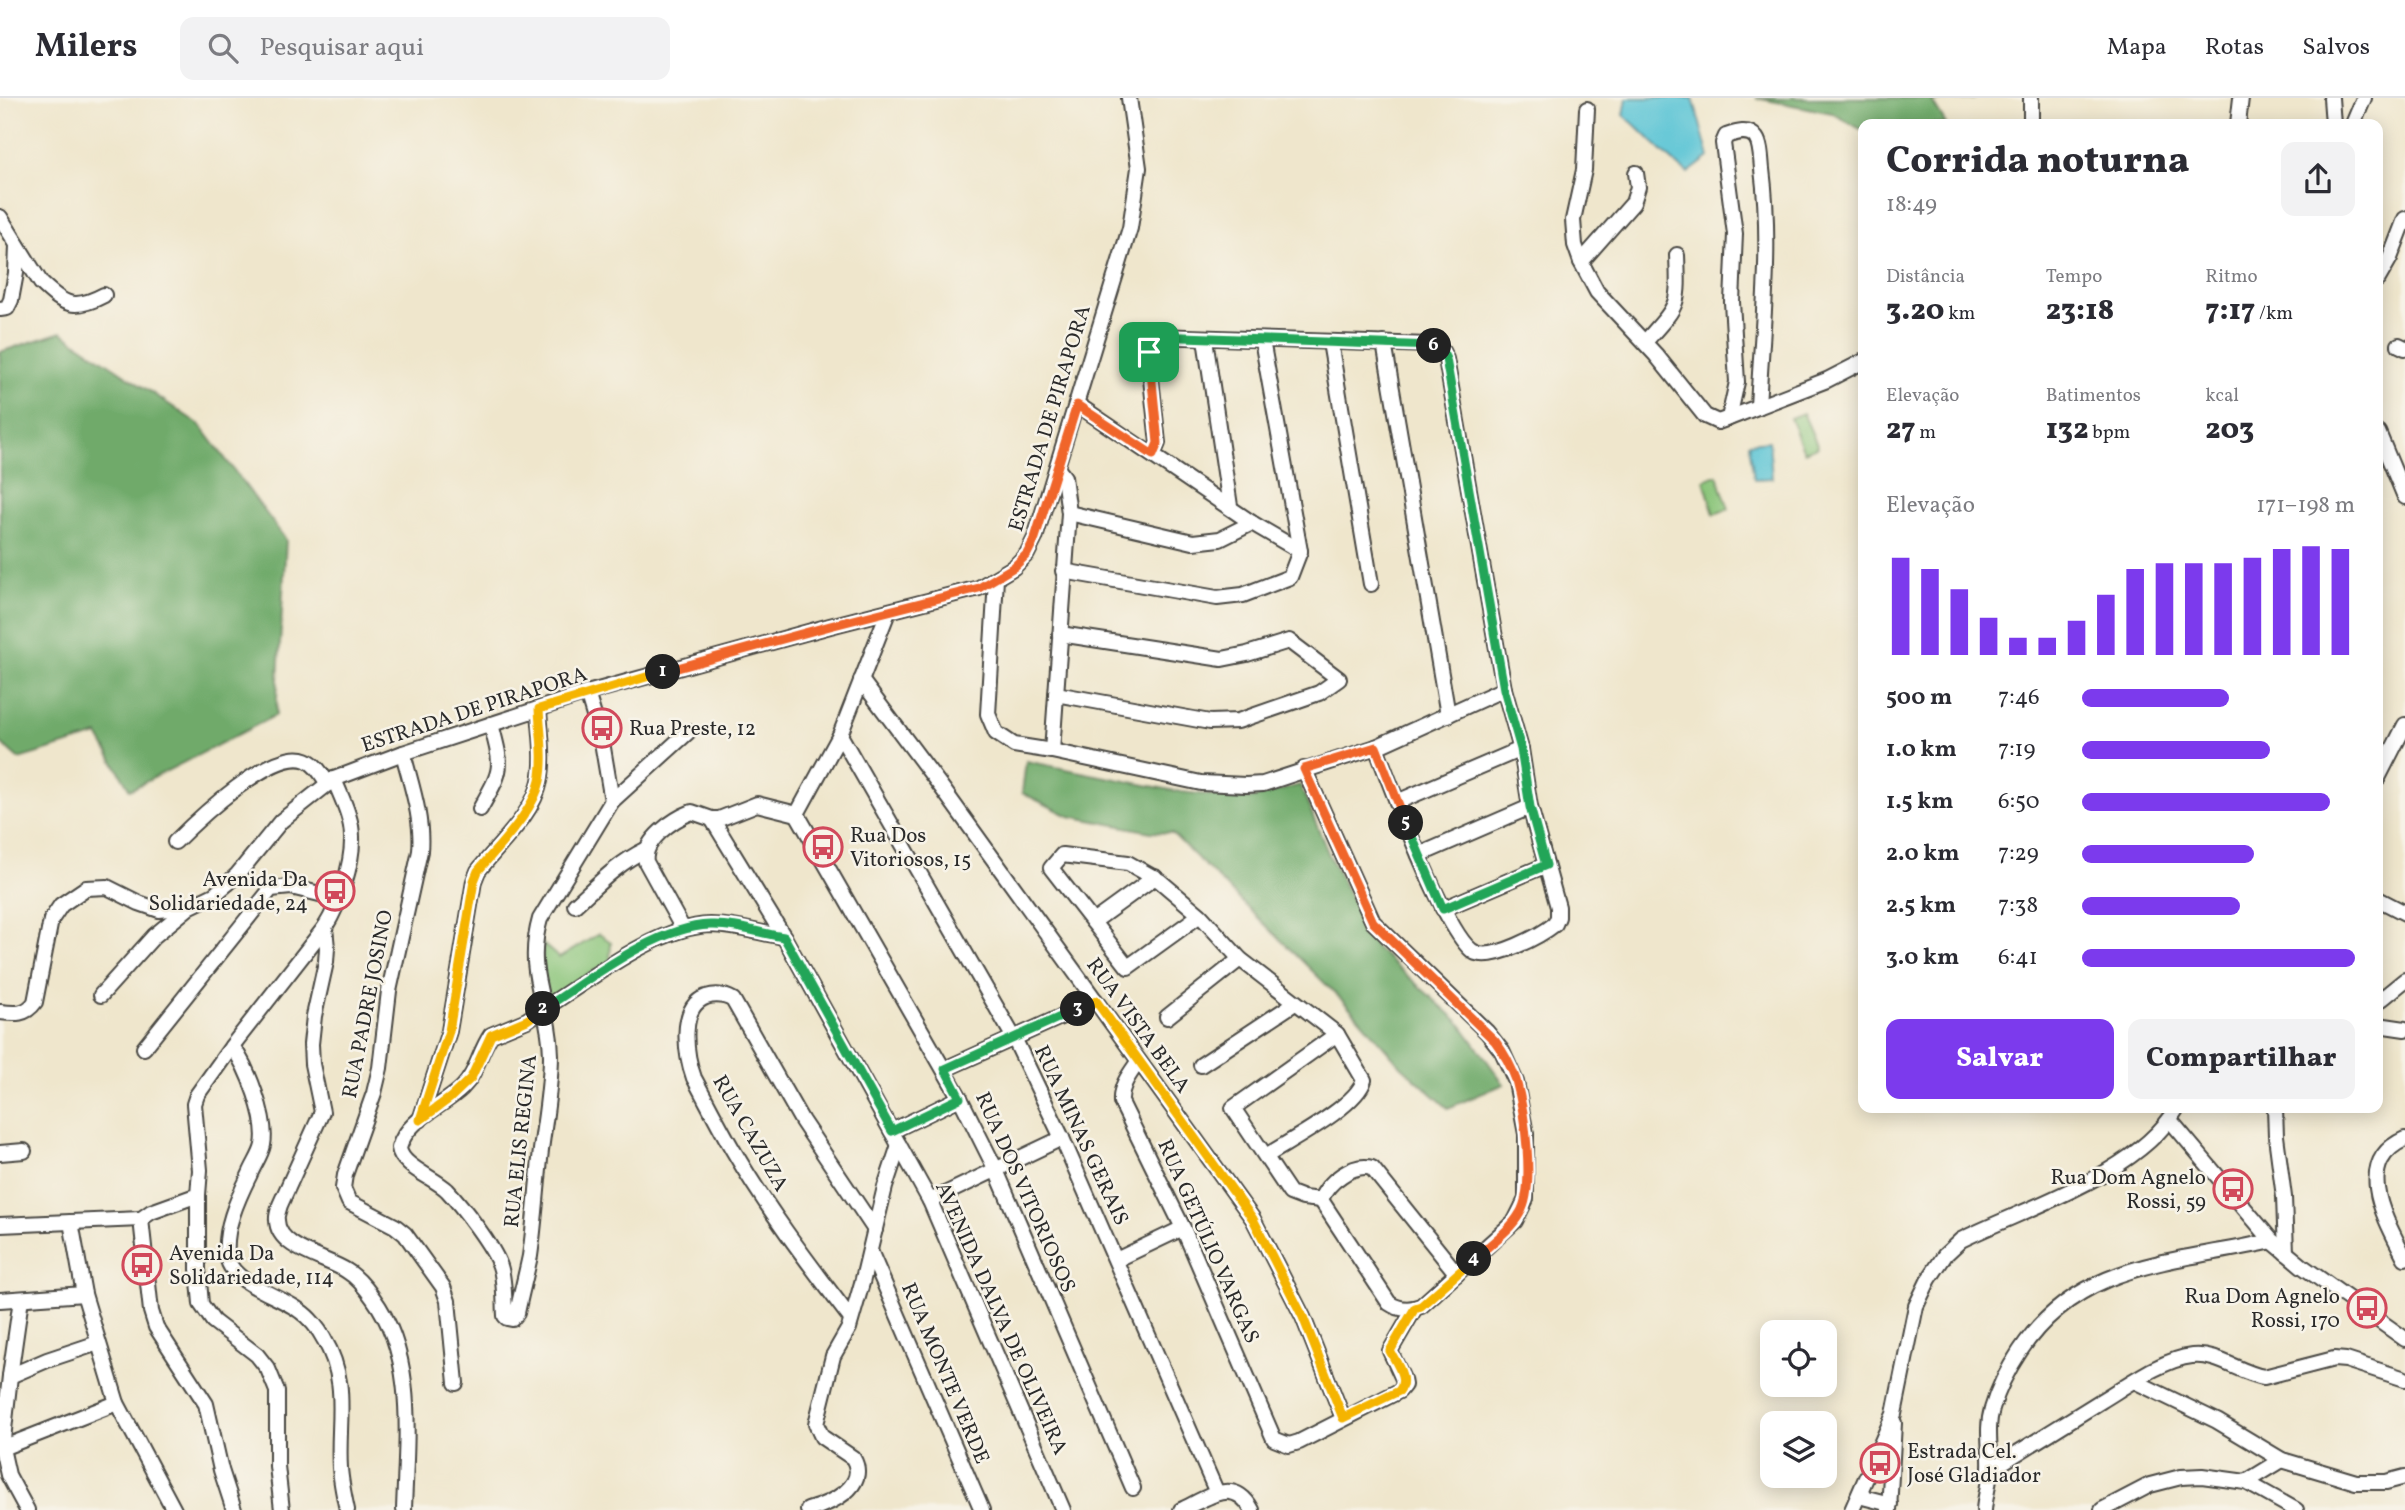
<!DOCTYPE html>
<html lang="pt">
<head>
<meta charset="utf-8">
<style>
  :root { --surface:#fff; --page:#f2f2f3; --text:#2b2b33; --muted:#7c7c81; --line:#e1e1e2; --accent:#7c3aed }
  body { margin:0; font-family:Vollkorn,serif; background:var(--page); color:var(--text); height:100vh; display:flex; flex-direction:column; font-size:26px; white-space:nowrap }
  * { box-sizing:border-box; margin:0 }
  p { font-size:23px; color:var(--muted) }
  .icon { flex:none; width:38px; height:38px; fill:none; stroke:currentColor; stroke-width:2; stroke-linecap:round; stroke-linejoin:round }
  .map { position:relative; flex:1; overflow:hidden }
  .drawer { position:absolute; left:1858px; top:21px; width:525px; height:994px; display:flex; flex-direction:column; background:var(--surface); border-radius:14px; box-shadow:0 4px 18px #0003 }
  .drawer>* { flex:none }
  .fabs { position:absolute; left:1760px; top:1222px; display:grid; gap:14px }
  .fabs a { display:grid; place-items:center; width:77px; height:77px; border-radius:14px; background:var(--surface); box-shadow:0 4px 18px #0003; font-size:35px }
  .pin { position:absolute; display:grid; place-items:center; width:60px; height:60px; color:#fff; margin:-30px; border-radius:14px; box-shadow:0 4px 10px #0006 }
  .km { position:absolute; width:35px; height:35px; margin:-18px; border-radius:50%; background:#222; color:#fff; font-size:19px; line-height:35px; text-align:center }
  .round { display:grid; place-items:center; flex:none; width:74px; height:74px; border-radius:14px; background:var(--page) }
  .summary { display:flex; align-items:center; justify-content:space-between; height:119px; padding:0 28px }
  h1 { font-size:38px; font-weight:800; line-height:52px }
  .stats { display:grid; grid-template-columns:repeat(3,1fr); gap:10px; height:119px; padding:7px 28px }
  .stats div { display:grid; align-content:center }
  .stats b { font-size:30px; font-weight:800 }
  .stats small { font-size:19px; font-weight:400 }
  .stats p { font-size:19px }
  .chart { height:196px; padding:14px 28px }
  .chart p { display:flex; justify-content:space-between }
  .chart svg { width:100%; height:126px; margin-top:7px; stroke:var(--accent); stroke-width:6 }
  .action { display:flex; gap:14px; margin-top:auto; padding:14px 28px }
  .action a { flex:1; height:80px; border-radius:14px; background:var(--accent); color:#fff; font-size:28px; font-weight:800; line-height:80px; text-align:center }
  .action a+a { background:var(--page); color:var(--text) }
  ul { padding:0 28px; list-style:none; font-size:23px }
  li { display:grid; grid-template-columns:112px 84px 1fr; align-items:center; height:52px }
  li i { height:18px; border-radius:9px; background:var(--accent) }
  header { display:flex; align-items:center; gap:42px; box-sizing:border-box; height:98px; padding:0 35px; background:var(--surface); border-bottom:2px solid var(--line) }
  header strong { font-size:33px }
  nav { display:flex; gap:38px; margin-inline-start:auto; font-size:24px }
  .search { width:490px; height:63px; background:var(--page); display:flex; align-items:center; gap:18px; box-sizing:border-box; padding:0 24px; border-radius:14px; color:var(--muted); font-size:26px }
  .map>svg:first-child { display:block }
  .green { fill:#8bc57a; stroke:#5b7852; stroke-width:2 }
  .forest { fill:#70aa6a; stroke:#4e6a4a; stroke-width:2 }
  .water { fill:#5ac4d5; stroke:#427880; stroke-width:2 }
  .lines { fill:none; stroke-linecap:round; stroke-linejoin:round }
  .minor-casing { stroke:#484743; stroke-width:18 }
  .minor { stroke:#fff; stroke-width:14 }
  .split-1-casing { stroke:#fff; stroke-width:14 }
  .split-2-casing { stroke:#fff; stroke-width:14 }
  .split-3-casing { stroke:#fff; stroke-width:14 }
  .split-4-casing { stroke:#fff; stroke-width:14 }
  .split-5-casing { stroke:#fff; stroke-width:14 }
  .split-6-casing { stroke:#fff; stroke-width:14 }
  .split-7-casing { stroke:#fff; stroke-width:14 }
  .split-1 { stroke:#f0652b; stroke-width:9 }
  .split-2 { stroke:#f5b400; stroke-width:9 }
  .split-3 { stroke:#22a559; stroke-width:9 }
  .split-4 { stroke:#f5b400; stroke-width:9 }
  .split-5 { stroke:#f0652b; stroke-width:9 }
  .split-6 { stroke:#22a559; stroke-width:9 }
  .split-7 { stroke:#22a559; stroke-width:9 }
  .labels { text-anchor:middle; stroke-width:5; stroke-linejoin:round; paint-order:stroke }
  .street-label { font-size:21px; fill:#2b2b2b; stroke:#f7f3e8 }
  .poi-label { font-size:21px; fill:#2b2b2b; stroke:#f7f3e8; text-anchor:start }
</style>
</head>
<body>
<header>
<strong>Milers</strong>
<div class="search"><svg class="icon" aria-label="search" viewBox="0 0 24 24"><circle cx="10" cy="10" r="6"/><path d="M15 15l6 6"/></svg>Pesquisar aqui</div>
<nav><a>Mapa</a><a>Rotas</a><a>Salvos</a></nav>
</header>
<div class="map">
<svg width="2405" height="1412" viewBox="0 0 2405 1412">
  <rect width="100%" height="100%" fill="#f7f3e8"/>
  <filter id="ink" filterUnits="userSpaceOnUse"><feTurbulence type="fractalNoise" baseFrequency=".0143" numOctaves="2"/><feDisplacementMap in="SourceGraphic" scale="14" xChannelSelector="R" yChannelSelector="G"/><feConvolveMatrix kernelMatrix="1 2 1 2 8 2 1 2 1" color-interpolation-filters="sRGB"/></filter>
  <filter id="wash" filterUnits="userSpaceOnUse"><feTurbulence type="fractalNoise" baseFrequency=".00686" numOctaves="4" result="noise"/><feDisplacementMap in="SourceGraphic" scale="28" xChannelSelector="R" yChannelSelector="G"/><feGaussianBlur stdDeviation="1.57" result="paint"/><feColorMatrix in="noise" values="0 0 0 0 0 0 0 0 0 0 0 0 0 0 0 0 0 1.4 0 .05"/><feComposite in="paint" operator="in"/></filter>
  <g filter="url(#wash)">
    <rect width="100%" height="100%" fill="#efe6cc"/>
    <!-- green -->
    <g class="green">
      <polygon points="1803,315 1818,349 1804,354 1790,320"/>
      <polygon points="1717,377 1729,411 1714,416 1704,382"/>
      <polygon points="599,836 611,844 610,863 549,901 542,868 543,846 559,860"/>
    </g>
    <!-- forest -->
    <g class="forest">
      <polygon points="1756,0 1975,0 1975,1 1932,3 1946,26 1864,26 1864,33 1832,15"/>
      <polygon points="61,234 200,327 286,442 276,617 130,692 98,637 19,661 0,644 0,254"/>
      <polygon points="1026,663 1181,694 1249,701 1300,687 1329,757 1375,849 1459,924 1504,986 1448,1010 1401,968 1353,913 1172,735 1151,734 1069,718 1022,695"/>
    </g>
    <!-- water -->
    <g class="water">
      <path d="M1627,0H1693L1709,59L1688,75C1664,58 1646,36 1624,17Z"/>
      <polygon points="1769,343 1772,380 1754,381 1749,345"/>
    </g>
  </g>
  <g filter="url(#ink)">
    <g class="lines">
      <!-- minor casing -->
      <g class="minor-casing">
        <g id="minor">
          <polyline points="2331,0 2333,26"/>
          <path d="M1587,11L1584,72L1573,122L1575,147L1581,164L1597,194L1656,257L1705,318L1718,324L1729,320L1737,284L1732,204L1735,136L1723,45L1726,38C1735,35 1749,30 1756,40C1761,47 1761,62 1762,71C1772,149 1762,230 1758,309"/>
          <polyline points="2031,26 2031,0"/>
          <polyline points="2238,26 2241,0"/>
          <polyline points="2353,26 2364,0"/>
          <path d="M0,119L41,185C64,207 74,213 104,197"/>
          <polyline points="1581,164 1633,105 1638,89 1636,75"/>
          <polyline points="2378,181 2390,160 2405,121"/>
          <polyline points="0,211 7,210 11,202 16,175 17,147"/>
          <polyline points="1205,241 1230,408"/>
          <polyline points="1330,244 1371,486"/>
          <path d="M1645,244C1679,206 1679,209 1677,157"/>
          <polyline points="1384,245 1448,617"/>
          <polyline points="2399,247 2405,250"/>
          <polyline points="1078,307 1252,425 1300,453"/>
          <polyline points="1729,320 1827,282 1864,263"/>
          <polyline points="2378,334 2405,399"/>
          <path d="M1153,357L1158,345L1149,262L1150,242L1156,238L1429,247L1442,253L1446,261L1504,591L1521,651L1530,709L1558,809V819L1555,826C1540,838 1495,862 1476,855C1448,844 1389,683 1376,649"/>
          <polyline points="1069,415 1193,444 1220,441 1252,425"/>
          <polyline points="1063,473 1217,500 1243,497 1290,479 1300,453 1262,242"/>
          <polyline points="996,481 988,616 996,635 1014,647 1052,653 1201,685 1246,687 1263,686 1376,649 1504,591"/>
          <polyline points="861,582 942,690 1253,1121 1303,1219 1343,1320"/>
          <polyline points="587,595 602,644 612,703"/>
          <polyline points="1056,596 1210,624 1238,623 1319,595 1339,581 1289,543 1247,556 1222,561 1060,536"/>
          <path d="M688,634L612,703L540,821C524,877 550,905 551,957C551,989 545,1021 541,1052C537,1087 535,1123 530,1158C526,1177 521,1196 517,1215L512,1221L507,1220L505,1218C504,1202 505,1183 500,1168C493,1148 462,1108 447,1092C433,1079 401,1068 399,1050C407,1021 441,1010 462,990C477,975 479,954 491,937L527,922L543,911C590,882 655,829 710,827C735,827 759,835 784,839"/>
          <polyline points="840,637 1014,940 1062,1040 1217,1395"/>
          <polyline points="1052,653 1069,415 1064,379 1057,370"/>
          <path d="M403,655C411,687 423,720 420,753L389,893L380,970L374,995L345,1077L343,1090L349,1104L395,1128L405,1136L443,1189L448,1203L456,1285"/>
          <path d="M1304,671L1373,824L1487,934L1502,953L1516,984L1526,1036V1101L1515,1123L1421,1208C1410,1212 1399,1212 1389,1205L1321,1102"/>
          <polyline points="2378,680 2405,627"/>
          <polyline points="1397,704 1521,651"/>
          <path d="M480,711C503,670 503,672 491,626"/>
          <polyline points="797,716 960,1000 996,1072 1133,1390"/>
          <polyline points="797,716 840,637 888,514"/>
          <polyline points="712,721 784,839 930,1103 1063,1412"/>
          <path d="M175,744C197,722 273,649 306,662C316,666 322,677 328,686"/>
          <polyline points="1419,757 1530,709"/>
          <polyline points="2378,801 2405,815"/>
          <path d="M575,807C597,787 618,765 645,752"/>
          <polyline points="1443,811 1546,767"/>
          <path d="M1200,817L1128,869L1051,770L1062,757L1128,765L1160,783L1200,817L1240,861L1337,936L1364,982C1357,1008 1291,1042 1266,1058"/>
          <polyline points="1093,824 1155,779"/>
          <path d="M325,829L327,850L326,864L314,918L311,946L312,966L322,1014L280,1107C279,1111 276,1118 277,1122C277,1151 328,1160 347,1173C357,1179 366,1190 373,1200C417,1260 406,1342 404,1412"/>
          <path d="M683,831L646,764C642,742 674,721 692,714L712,721H719L757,706L797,716"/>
          <polyline points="101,897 154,838 188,810"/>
          <polyline points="2378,904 2405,882"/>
          <path d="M0,914C15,916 26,917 35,904L51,822L61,807L86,790L107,789L139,805L159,812L189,809L214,797L227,786L237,777L281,723L334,681L403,655L587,595L830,528L979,490L1014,469L1027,456L1035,440L1130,130L1139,70L1129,0"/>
          <polyline points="1167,919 1240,861"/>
          <polyline points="2378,927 2405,931"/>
          <path d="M232,948C247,968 268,1021 263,1047C261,1057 254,1066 250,1076C238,1100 222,1134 228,1162C234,1186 281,1198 300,1213C309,1219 319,1231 324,1241C350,1285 337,1323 340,1370C341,1384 344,1398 347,1412"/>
          <polyline points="144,950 271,791 291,789 340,801"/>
          <path d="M1138,964C1129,977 1120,988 1121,1004L1183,1130L1274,1341L1289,1347L1299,1344L1399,1293L1404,1287L1403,1281L1390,1253L1415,1210"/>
          <polyline points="1201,967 1295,905"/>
          <polyline points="945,971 1096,903"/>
          <polyline points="2275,1010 2276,1038 2284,1099 2286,1155"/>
          <path d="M420,1022L449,933L474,783L478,773C499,746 533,717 540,683C545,660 540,634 539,611"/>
          <polyline points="2170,1022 2272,1143 2302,1168 2405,1241"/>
          <polyline points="892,1033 960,1000"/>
          <path d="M2405,1041C2351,1065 2387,1124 2405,1160"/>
          <polyline points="0,1055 24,1053"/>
          <polyline points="198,1097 198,1171 201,1206 213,1223 257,1257 268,1271 277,1293 277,1368 282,1412"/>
          <polyline points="1321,1102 1303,1100 1290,1095 1233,1010 1337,936"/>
          <path d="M1321,1102C1327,1084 1353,1065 1372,1070L1457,1176"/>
          <polyline points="930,1103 1062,1040"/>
          <polyline points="71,1124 84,1196 117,1305 174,1412"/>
          <polyline points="0,1127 141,1121"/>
          <polyline points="871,1155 982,1412"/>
          <polyline points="1116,1162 1183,1130"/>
          <polyline points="21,1201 10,1278 2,1350 8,1377 27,1412"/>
          <polyline points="0,1202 84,1196"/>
          <path d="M851,1221C810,1167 767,1111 733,1052C719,1028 707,1004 694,980C686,958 678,909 706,899C716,896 725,897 733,902L802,1023L875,1132"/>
          <polyline points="10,1278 47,1262 98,1245"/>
          <polyline points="2134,1283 2217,1323 2282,1362 2356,1384 2386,1384 2405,1379"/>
          <polyline points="2,1350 117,1305"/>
          <path d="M1990,1372C2027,1349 2064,1326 2101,1303C2126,1288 2163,1261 2192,1258C2217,1255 2240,1275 2264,1279L2334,1261L2346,1262L2405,1281"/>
          <polyline points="2246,1384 2282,1362"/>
          <polyline points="1859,1398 1890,1406"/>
          <path d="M234,1412L221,1372L206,1306L156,1229L151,1213L141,1121L151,1114L198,1097L200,1072L194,1006L197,997L232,948L325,829C339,807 353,766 352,739C352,719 341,699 334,681"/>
          <path d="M808,1412C829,1406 870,1389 853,1360L822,1339L816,1326L833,1258L849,1230L862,1185L885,1089L899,1047"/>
          <path d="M1181,1412C1207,1400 1234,1378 1252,1412"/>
          <path d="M1852,1412L1894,1316L1916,1208L1929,1181L1945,1157L1961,1142C2028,1109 2138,1076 2177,1010"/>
          <polyline points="1889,1412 1894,1325"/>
          <path d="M1984,1412C1985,1398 1990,1384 1990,1370C1991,1350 1986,1330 1992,1311C1998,1290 2008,1271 2020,1253C2080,1162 2177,1165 2272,1143"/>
          <polyline points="2102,1412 2150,1387 2181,1379 2202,1378 2246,1384 2296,1412"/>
        </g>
      </g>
      <!-- minor -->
      <use href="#minor" class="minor"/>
    </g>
  </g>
  <g class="lines" filter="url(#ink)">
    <!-- split-1 casing -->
    <g class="split-1-casing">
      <polyline id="split-1" points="663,574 830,528 979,490 1014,469 1027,456 1035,440 1077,307 1153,357 1158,345 1149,254"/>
    </g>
    <!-- split-2 casing -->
    <g class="split-2-casing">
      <path id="split-2" d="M543,911L527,922L491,937L471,980L450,1000L420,1022L449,933L474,783L478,773C498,748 533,715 540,683C545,660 540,634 539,611L663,574"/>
    </g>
    <!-- split-3 casing -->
    <g class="split-3-casing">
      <path id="split-3" d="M543,911C589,882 655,829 710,827C735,826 759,835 784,839L892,1033L960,1000L945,971L1078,911"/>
    </g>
    <!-- split-4 casing -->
    <g class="split-4-casing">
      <path id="split-4" d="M1078,911L1096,903L1253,1121L1303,1219L1343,1320L1399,1293C1409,1281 1396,1265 1390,1253L1415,1210L1421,1208L1474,1161"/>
    </g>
    <!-- split-5 casing -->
    <g class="split-5-casing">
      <path id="split-5" d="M1406,725L1376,649L1304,671L1373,824L1495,943C1504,955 1511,968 1516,982C1524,1011 1536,1089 1520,1115C1510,1133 1489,1147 1474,1161"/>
    </g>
    <!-- split-6 casing -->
    <g class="split-6-casing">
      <polyline id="split-6" points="1406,725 1443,811 1546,767 1530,709 1521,651 1504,591 1446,261 1442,253 1434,248"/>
    </g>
    <!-- split-7 casing -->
    <g class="split-7-casing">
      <polyline id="split-7" points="1149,254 1150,242 1156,238 1434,248"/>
    </g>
    <!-- split-1 -->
    <use href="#split-1" class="split-1"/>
    <!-- split-2 -->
    <use href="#split-2" class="split-2"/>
    <!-- split-3 -->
    <use href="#split-3" class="split-3"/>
    <!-- split-4 -->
    <use href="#split-4" class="split-4"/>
    <!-- split-5 -->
    <use href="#split-5" class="split-5"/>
    <!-- split-6 -->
    <use href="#split-6" class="split-6"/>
    <!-- split-7 -->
    <use href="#split-7" class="split-7"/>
  </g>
  <!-- icons -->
  <defs>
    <g id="bus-ring" transform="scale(2.0125)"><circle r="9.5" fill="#f7f3e8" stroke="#d1495b" stroke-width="1.5"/><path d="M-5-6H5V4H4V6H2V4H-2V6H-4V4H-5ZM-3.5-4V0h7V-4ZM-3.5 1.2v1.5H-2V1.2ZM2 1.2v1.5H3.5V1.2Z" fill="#d1495b"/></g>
  </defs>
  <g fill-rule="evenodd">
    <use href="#bus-ring" x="602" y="630"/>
    <use href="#bus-ring" x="823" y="749"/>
    <use href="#bus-ring" x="335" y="793"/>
    <use href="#bus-ring" x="2233" y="1091"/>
    <use href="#bus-ring" x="142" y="1167"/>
    <use href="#bus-ring" x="2367" y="1210"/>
    <use href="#bus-ring" x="1880" y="1365"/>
  </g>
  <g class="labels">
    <!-- street labels -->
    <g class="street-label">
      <text transform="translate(1049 320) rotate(-73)" y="7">ESTRADA DE PIRAPORA</text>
      <text transform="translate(474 611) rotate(-18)" y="7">ESTRADA DE PIRAPORA</text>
      <text transform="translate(367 906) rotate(-79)" y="7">RUA PADRE JOSINO</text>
      <text transform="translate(1139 927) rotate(54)" y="7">RUA VISTA BELA</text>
      <text transform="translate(751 1035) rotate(60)" y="7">RUA CAZUZA</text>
      <text transform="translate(1082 1037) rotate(65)" y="7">RUA MINAS GERAIS</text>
      <text transform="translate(520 1043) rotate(-84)" y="7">RUA ELIS REGINA</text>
      <text transform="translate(1026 1094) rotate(66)" y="7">RUA DOS VITORIOSOS</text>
      <text transform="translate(1209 1143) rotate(66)" y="7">RUA GETÚLIO VARGAS</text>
      <text transform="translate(1002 1220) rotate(66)" y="7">AVENIDA DALVA DE OLIVEIRA</text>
      <text transform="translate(946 1275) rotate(67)" y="7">RUA MONTE VERDE</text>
    </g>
    <!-- poi labels -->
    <g class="poi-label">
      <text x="629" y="637">Rua Preste, 12</text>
      <text x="850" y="744">Rua Dos<tspan x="850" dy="24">Vitoriosos, 15</tspan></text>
      <text x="308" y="788" text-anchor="end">Avenida Da<tspan x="308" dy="24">Solidariedade, 24</tspan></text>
      <text x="2206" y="1086" text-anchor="end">Rua Dom Agnelo<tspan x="2206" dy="24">Rossi, 59</tspan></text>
      <text x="169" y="1162">Avenida Da<tspan x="169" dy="24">Solidariedade, 114</tspan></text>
      <text x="2340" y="1205" text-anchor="end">Rua Dom Agnelo<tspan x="2340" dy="24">Rossi, 170</tspan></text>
      <text x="1907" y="1360">Estrada Cel.<tspan x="1907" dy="24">José Gladiador</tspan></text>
    </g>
  </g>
</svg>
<div class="fabs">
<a><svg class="icon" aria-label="locate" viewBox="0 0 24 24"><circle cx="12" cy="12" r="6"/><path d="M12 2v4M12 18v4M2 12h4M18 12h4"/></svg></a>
<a><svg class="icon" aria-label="layers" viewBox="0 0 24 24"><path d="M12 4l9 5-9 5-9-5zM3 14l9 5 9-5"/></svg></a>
</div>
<div class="pin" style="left:1149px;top:254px;background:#1e9e55"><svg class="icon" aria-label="arrive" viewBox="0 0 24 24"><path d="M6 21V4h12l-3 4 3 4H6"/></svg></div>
<b class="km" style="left:663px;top:574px">1</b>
<b class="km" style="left:543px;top:911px">2</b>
<b class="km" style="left:1078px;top:911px">3</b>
<b class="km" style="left:1474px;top:1161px">4</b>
<b class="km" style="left:1406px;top:725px">5</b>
<b class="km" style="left:1434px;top:248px">6</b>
<section class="drawer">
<div class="summary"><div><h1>Corrida noturna</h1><p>18:49</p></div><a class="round"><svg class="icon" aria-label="share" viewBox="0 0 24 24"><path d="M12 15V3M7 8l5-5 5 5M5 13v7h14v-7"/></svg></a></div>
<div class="stats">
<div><p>Distância</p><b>3.20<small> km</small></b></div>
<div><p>Tempo</p><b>23:18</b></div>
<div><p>Ritmo</p><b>7:17<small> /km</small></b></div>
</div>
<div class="stats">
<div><p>Elevação</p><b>27<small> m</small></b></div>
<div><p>Batimentos</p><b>132<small> bpm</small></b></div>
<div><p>kcal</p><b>203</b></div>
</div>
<div class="chart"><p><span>Elevação</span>171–198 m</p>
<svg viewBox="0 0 160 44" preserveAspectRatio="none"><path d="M5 44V10M15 44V14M25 44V21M35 44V31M45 44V38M55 44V38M65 44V32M75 44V23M85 44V14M95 44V12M105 44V12M115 44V12M125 44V10M135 44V7M145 44V6M155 44V7"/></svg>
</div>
<ul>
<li><b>500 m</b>7:46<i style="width:54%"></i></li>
<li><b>1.0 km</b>7:19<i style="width:69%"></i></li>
<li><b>1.5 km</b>6:50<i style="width:91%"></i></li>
<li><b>2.0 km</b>7:29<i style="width:63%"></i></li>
<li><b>2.5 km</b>7:38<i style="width:58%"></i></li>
<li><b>3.0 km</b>6:41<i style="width:100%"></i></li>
</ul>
<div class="action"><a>Salvar</a><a>Compartilhar</a></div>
</section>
</div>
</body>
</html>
